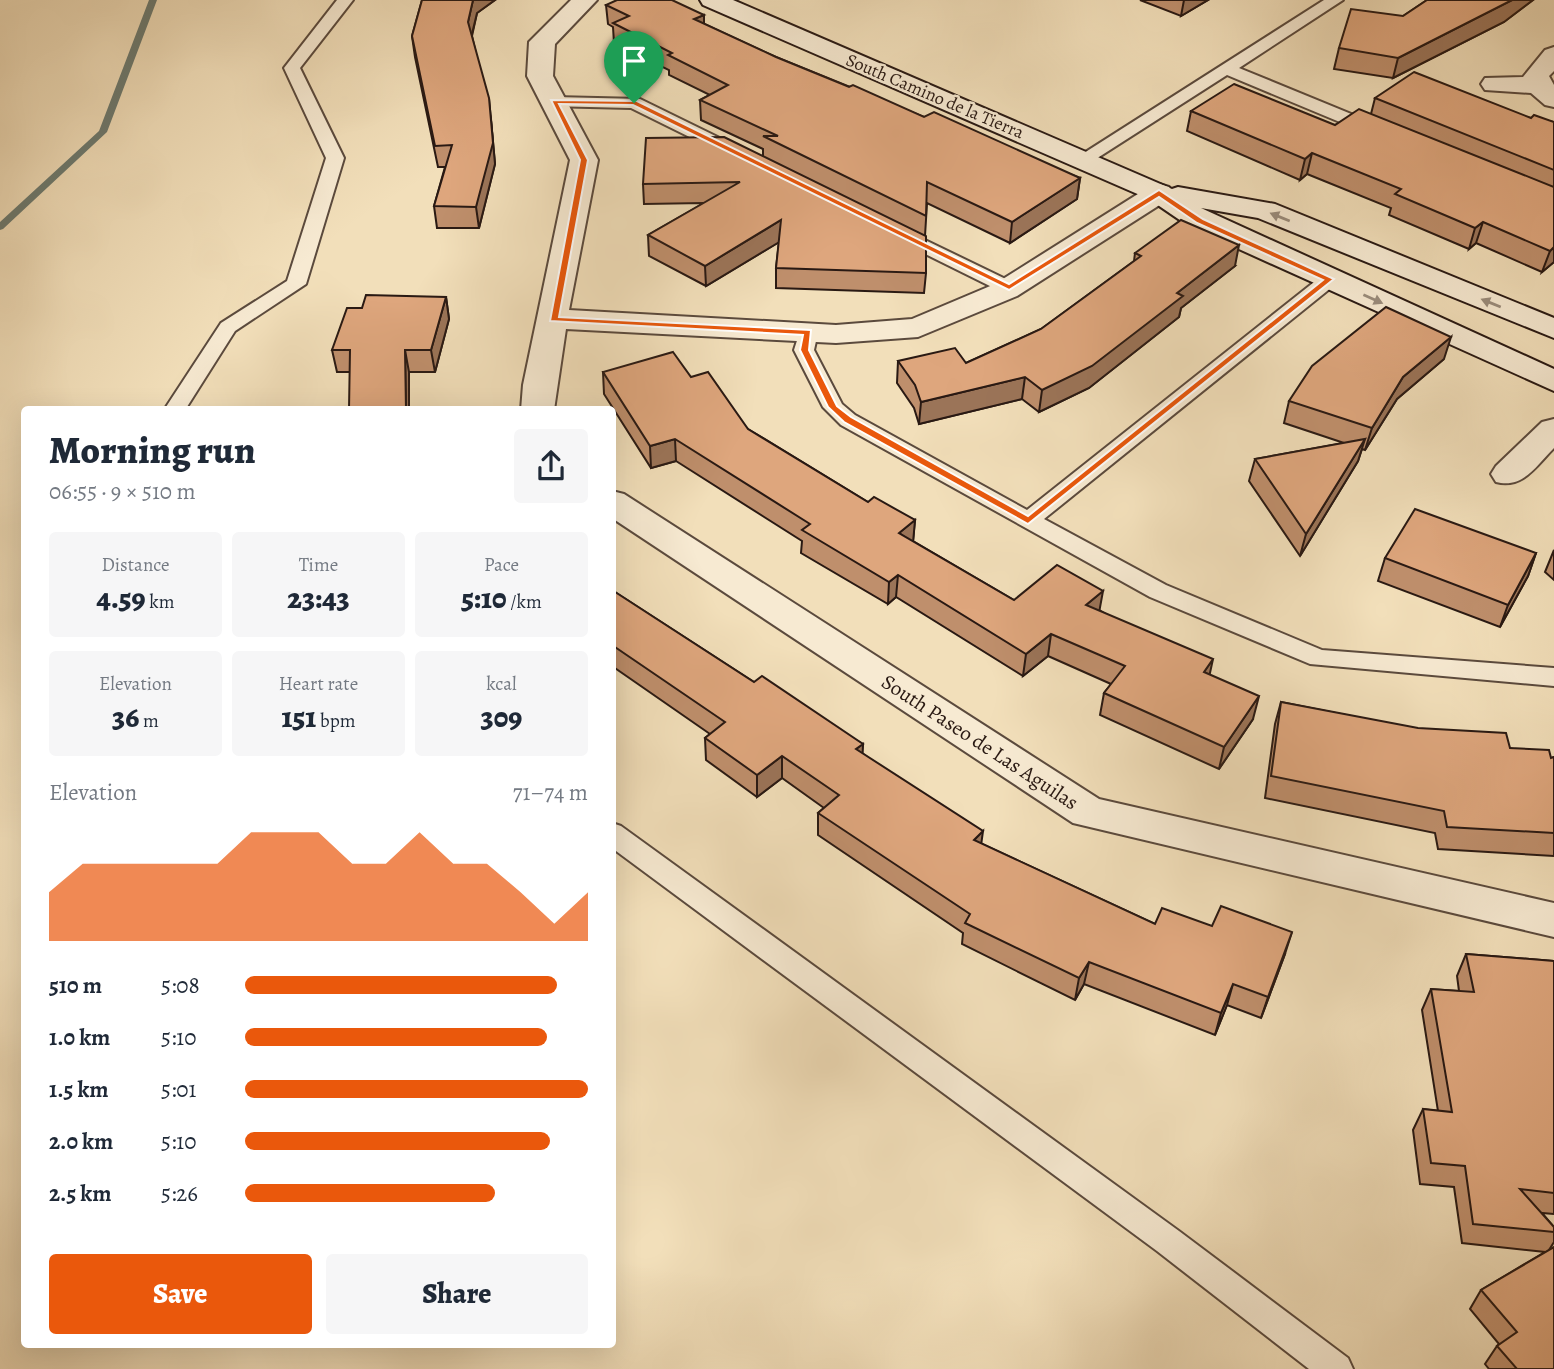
<!DOCTYPE html>
<html lang="en">
<head>
<meta charset="utf-8">
<style>
  :root { --surface:#fff; --page:#f6f6f7; --text:#1f2937; --muted:#747a83; --accent:#ea580c }
  body { margin:0; font-family:Alegreya,serif; background:var(--page); color:var(--text); height:100vh; display:flex; flex-direction:column; font-size:26px; white-space:nowrap }
  * { box-sizing:border-box; margin:0 }
  p { font-size:23px; color:var(--muted) }
  .icon { flex:none; width:38px; height:38px; fill:none; stroke:currentColor; stroke-width:2; stroke-linecap:round; stroke-linejoin:round }
  .map { position:relative; flex:1; overflow:hidden }
  .details { position:absolute; left:21px; top:406px; width:595px; height:942px; display:flex; flex-direction:column; background:var(--surface); border-radius:7px; box-shadow:0 7px 28px #0002 }
  .details>* { flex:none }
  .pin { position:absolute; display:grid; place-items:center; width:60px; height:60px; color:#fff; margin:-72px -30px; border-radius:50% 50% 50% 0; rotate:-45deg; box-shadow:0 0 7px #0007 }
  .pin .icon { rotate:45deg }
  .round { display:grid; place-items:center; flex:none; width:74px; height:74px; border-radius:7px; background:var(--page) }
  .overview { display:flex; align-items:center; justify-content:space-between; height:119px; padding:0 28px }
  h1 { font-size:38px; font-weight:800; line-height:52px }
  .stats { display:grid; grid-template-columns:repeat(3,1fr); gap:10px; height:119px; padding:7px 28px }
  .stats div { display:grid; align-content:center; border-radius:7px; background:var(--page); text-align:center }
  .stats b { font-size:30px; font-weight:800 }
  .stats small { font-size:19px; font-weight:400 }
  .stats p { font-size:19px }
  .chart { height:196px; padding:14px 28px }
  .chart p { display:flex; justify-content:space-between }
  .chart svg { width:100%; height:126px; margin-top:7px; fill:var(--accent); opacity:.7 }
  .cta { display:flex; gap:14px; margin-top:auto; padding:14px 28px }
  .cta a { flex:1; height:80px; border-radius:7px; background:var(--accent); color:#fff; font-size:28px; font-weight:800; line-height:80px; text-align:center }
  .cta a+a { background:var(--page); color:var(--text) }
  ul { padding:0 28px; list-style:none; font-size:23px }
  li { display:grid; grid-template-columns:112px 84px 1fr; align-items:center; height:52px }
  li i { height:18px; border-radius:9px; background:var(--accent) }
  .map>svg:first-child { display:block }
  .lines { fill:none; stroke-linecap:round; stroke-linejoin:round }
  .stream { fill:#6d7b71; fill-rule:evenodd }
  .lane-casing { stroke:#5b4a3d; stroke-width:4 }
  .street-casing { stroke:#5b4a3d; stroke-width:4 }
  .secondary-casing { stroke:#291913; stroke-width:4 }
  .lane { fill:#f7ead2; fill-rule:evenodd }
  .street { fill:#f7ead2; fill-rule:evenodd }
  .secondary { fill:#f7ead2; fill-rule:evenodd }
  .wall { fill:#bf8f6c; stroke:#291913; stroke-width:2 }
  .shaded-wall { fill:#9b7458; stroke:#291913; stroke-width:2 }
  .building { fill:#dea67d; stroke:#291913; stroke-width:2 }
  .oneway { fill:#9a8c7c }
  .route { fill:#ea580c; stroke:#fff; stroke-width:2; fill-rule:evenodd }
  .labels { text-anchor:middle; stroke-width:5; stroke-linejoin:round; paint-order:stroke }
  .far-street-label { font-size:18px; fill:#291913; stroke:#f7ead2 }
  .street-label { font-size:21px; fill:#291913; stroke:#f7ead2 }
</style>
</head>
<body>
<div class="map">
<svg width="1554" height="1369" viewBox="0 0 1554 1369">
  <rect width="100%" height="100%" fill="#f2dfba"/>
  <filter id="stains"><feTurbulence type="fractalNoise" baseFrequency=".00286" numOctaves="4"/><feColorMatrix values="0 0 0 0 .2 0 0 0 0 .09 0 0 0 0 .02 0 0 0 .5 -.17"/></filter>
  <radialGradient id="worn" r=".72"><stop offset=".6" stop-color="#630" stop-opacity="0"/><stop offset="1" stop-color="#630" stop-opacity=".3"/></radialGradient>
  <g class="lines">
    <!-- stream -->
    <polygon class="stream" points="149,0 157,0 107,132 3,229 0,230 0,222 99,131"/>
    <!-- lane casing -->
    <g class="lane-casing">
      <g id="lane">
        <polygon points="337,0 353,0 300,68 344,158 306,284 235,331 185,410 164,410 221,323 287,281 326,158 284,68"/>
        <polygon points="1324,0 1343,0 1239,68 1383,127 1386,131 1383,135 1371,135 1227,75 1088,164 1082,165 1073,160"/>
        <polygon points="554,97 640,99 740,148 743,152 740,156 728,156 631,108 548,106 545,102 548,98"/>
        <polygon points="896,226 1016,284 1019,288 1016,292 1002,292 889,236 887,232"/>
        <polygon points="1330,273 1340,279 1337,283 1044,519 1166,585 1322,650 1554,668 1554,686 1310,664 1150,597 841,425 823,407 794,350 801,328 815,328 818,332 814,350 842,404 855,415 1027,510 1323,275"/>
        <polygon points="612,823 621,826 1179,1231 1348,1358 1353,1369 1309,1369 1157,1251 612,848"/>
      </g>
    </g>
    <!-- street casing -->
    <g class="street-casing">
      <g id="street">
        <polygon points="571,0 597,0 555,44 553,76 598,160 569,310 836,325 912,319 995,284 1149,187 1159,184 1169,187 1173,193 1169,199 1017,296 918,337 836,343 566,329 554,410 521,410 523,385 570,160 527,76 529,42"/>
        <polygon points="1554,47 1554,71 1549,76 1554,85 1554,107 1545,105 1531,93 1485,90 1481,84 1485,78 1523,77 1545,50"/>
        <path d="M1554,419V448C1536,466 1523,489 1496,482L1491,474L1496,466L1542,422Z"/>
        <polygon points="612,491 624,494 1099,799 1554,903 1554,937 1073,823 612,518"/>
      </g>
    </g>
    <!-- secondary casing -->
    <g class="secondary-casing">
      <polygon id="secondary" points="700,0 733,0 1172,189 1178,187 1275,204 1554,318 1554,338 1258,218 1201,208 1554,369 1554,391 1190,227 1149,199 703,5"/>
    </g>
    <!-- lane -->
    <use href="#lane" class="lane"/>
    <!-- street -->
    <use href="#street" class="street"/>
    <!-- secondary -->
    <use href="#secondary" class="secondary"/>
  </g>
  <!-- wall -->
  <g class="wall">
    <polygon points="422,0 495,0 477,13 472,36 491,119 495,164 479,228 437,228 434,206 445,167 438,167 415,57 412,36"/>
    <polygon points="1140,0 1208,0 1181,16"/>
    <polygon points="1427,0 1533,0 1504,22 1393,78 1334,69 1339,48 1403,16"/>
    <polygon points="606,5 704,15 704,24 776,57 924,117 1080,178 1077,199 1010,243 927,203 925,236 926,273 924,293 776,288 776,268 779,242 706,286 649,256 648,235 704,203 644,204 643,184 763,156 763,149 701,120 700,100 710,95 669,75 669,70 614,43 613,27 608,24"/>
    <polygon points="1375,98 1531,118 1554,122 1554,262 1542,272 1476,243 1469,249 1389,215 1391,208 1307,174 1300,180 1187,131 1191,111 1335,125 1371,114"/>
    <polygon points="1135,253 1235,266 1181,308 1179,317 1089,388 1039,412 1022,399 919,424 914,408 897,383 898,361 966,363 1041,329 1134,261"/>
    <polygon points="446,297 449,319 435,372 337,372 332,350 362,308"/>
    <polygon points="1444,359 1397,399 1365,450 1362,449 1358,461 1300,556 1249,481 1255,459 1344,443 1284,423 1289,401"/>
    <polygon points="603,372 691,377 748,429 868,502 915,520 913,541 1014,600 1099,610 1209,675 1253,719 1219,769 1100,715 1104,693 1111,684 1048,656 1023,676 896,597 888,604 801,553 802,541 676,461 651,468 604,394"/>
    <polygon points="1554,550 1554,580 1545,572"/>
    <polygon points="1536,553 1528,576 1500,627 1378,581 1385,558"/>
    <polygon points="612,590 754,682 863,744 862,753 982,844 1155,924 1285,954 1261,1018 1227,1005 1215,1035 1084,984 1075,1000 962,944 963,933 818,835 818,813 824,808 782,778 757,797 706,760 705,738 710,734 612,666"/>
    <polygon points="1281,702 1510,748 1551,758 1554,757 1554,856 1438,849 1435,833 1265,798 1275,724"/>
    <polygon points="1466,954 1554,961 1554,1214 1542,1213 1554,1227 1554,1242 1549,1250 1554,1369 1489,1369 1485,1364 1497,1346 1499,1344 1470,1309 1481,1290 1545,1252 1462,1243 1454,1187 1420,1184 1413,1130 1423,1109 1438,1111 1422,1010 1431,989 1459,991 1457,976"/>
  </g>
  <!-- shaded-wall -->
  <g class="shaded-wall">
    <polygon points="473,0 495,0 477,13 470,42 468,22"/>
    <polygon points="1184,0 1208,0 1181,16"/>
    <polygon points="1512,0 1533,0 1504,22 1393,78 1398,58"/>
    <polygon points="704,15 704,34 694,19"/>
    <polygon points="489,98 495,164 479,228 476,207"/>
    <polygon points="1312,153 1307,174 1300,180 1305,159"/>
    <polygon points="1080,178 1077,199 1010,243 1012,222"/>
    <polygon points="781,220 781,241 706,286 705,266"/>
    <polygon points="1483,222 1476,243 1469,249 1475,228"/>
    <polygon points="1239,245 1235,266 1181,308 1179,317 1089,388 1039,412 1042,390 1177,293"/>
    <polygon points="1554,247 1554,262 1542,272 1550,251"/>
    <polygon points="446,297 449,319 435,372 431,350"/>
    <polygon points="1451,337 1444,359 1397,399 1365,450 1372,428 1403,377"/>
    <polygon points="405,350 409,372 409,410 406,410"/>
    <polygon points="1025,377 1022,399 919,424 921,402"/>
    <polygon points="675,439 676,461 651,468 650,446"/>
    <polygon points="1365,439 1358,461 1300,556 1306,534"/>
    <polygon points="915,520 913,543 899,533"/>
    <polygon points="1536,553 1528,576 1500,627 1508,605"/>
    <polygon points="898,575 896,597 888,604 889,582"/>
    <polygon points="1103,591 1099,613 1086,605"/>
    <polygon points="1051,634 1048,656 1023,676 1026,654"/>
    <polygon points="1213,659 1208,682 1204,672"/>
    <polygon points="1259,696 1253,719 1219,769 1224,747"/>
    <polygon points="863,744 862,766 856,749"/>
    <polygon points="782,756 782,778 757,797 757,775"/>
    <polygon points="983,831 980,853 974,840"/>
    <polygon points="1292,932 1285,954 1261,1018 1268,997"/>
    <polygon points="1089,962 1084,984 1075,1000 1079,978"/>
    <polygon points="1233,984 1227,1005 1215,1035 1221,1013"/>
  </g>
  <!-- building -->
  <g class="building">
    <polygon points="422,0 473,0 468,22 489,98 493,143 476,207 434,206 452,145 435,146 412,36"/>
    <polygon points="617,0 672,0 704,15 694,19 776,57 849,87 853,85 924,117 934,112 1080,178 1012,222 927,182 926,216 763,136 778,136 700,100 728,85 668,55 672,53 613,23 629,16 606,5"/>
    <polygon points="1427,0 1512,0 1398,58 1339,48 1351,9 1403,16"/>
    <polygon points="1414,72 1531,118 1534,115 1554,122 1554,170 1375,98"/>
    <polygon points="1234,84 1335,125 1359,109 1554,187 1554,247 1550,251 1483,222 1475,228 1395,194 1401,189 1312,153 1305,159 1191,111"/>
    <polygon points="724,137 926,236 926,273 776,268 781,220 705,266 648,235 740,182 643,184 646,138"/>
    <polygon points="1181,220 1239,245 1177,293 1183,296 1092,366 1042,390 1025,377 921,402 915,385 898,361 955,348 966,363 1041,329 1141,256 1135,253"/>
    <polygon points="366,295 446,297 431,350 405,350 406,410 349,410 350,350 332,350 347,308 362,308"/>
    <polygon points="1386,307 1451,337 1403,377 1372,428 1289,401 1312,366"/>
    <polygon points="673,352 691,377 708,372 748,429 868,502 874,497 915,520 899,533 1014,600 1057,565 1103,591 1086,605 1213,659 1204,672 1259,696 1224,747 1104,693 1125,666 1051,634 1026,654 898,575 889,582 802,530 810,524 675,439 650,446 603,372"/>
    <polygon points="1365,439 1306,534 1255,459"/>
    <polygon points="1415,509 1536,553 1508,605 1385,558"/>
    <polygon points="612,590 754,682 762,676 863,744 856,749 983,831 974,840 1155,924 1162,908 1212,926 1221,906 1292,932 1268,997 1233,984 1221,1013 1089,962 1079,978 965,923 970,914 818,813 839,795 782,756 757,775 705,738 725,722 612,645"/>
    <polygon points="1281,702 1418,728 1506,733 1510,748 1549,750 1551,758 1554,757 1554,833 1447,827 1444,811 1271,776"/>
    <polygon points="1466,954 1554,961 1554,1193 1520,1189 1554,1227 1554,1232 1473,1224 1465,1166 1431,1163 1423,1109 1452,1112 1431,989 1474,992"/>
    <polygon points="1554,1247 1554,1369 1517,1369 1497,1346 1517,1332 1481,1290"/>
  </g>
  <!-- one-way arrows -->
  <defs><path id="oneway-solid" d="M-6-.8H1V-3.2L6.5 0L1 3.2V.8H-6Z" transform="scale(1.75)"/></defs>
  <g class="oneway">
    <use href="#oneway-solid" transform="translate(1280 217) rotate(-158)"/>
    <use href="#oneway-solid" transform="translate(1373 299) rotate(24)"/>
    <use href="#oneway-solid" transform="translate(1491 303) rotate(-158)"/>
  </g>
  <!-- route -->
  <path class="route" d="M551,100L637,101L1009,284L1159,190L1203,219L1334,279L1028,524L844,422L828,407L800,350L803,335L550,321L580,160ZM559,104L633,105L1009,290L1159,197L1197,223L1323,280L1028,516L851,417L837,406L809,350L811,330L559,317L588,160Z"/>
  <g class="labels">
    <!-- far-street labels -->
    <g class="far-street-label">
      <text transform="translate(935 96) rotate(23)" y="6">South Camino de la Tierra</text>
    </g>
    <!-- street labels -->
    <g class="street-label">
      <text transform="translate(980 742) rotate(33)" y="7">South Paseo de Las Aguilas</text>
    </g>
  </g>
  <rect width="100%" height="100%" filter="url(#stains)"/>
  <rect width="100%" height="100%" fill="url(#worn)"/>
</svg>
<div class="pin" style="left:634px;top:103px;background:#1e9e55"><svg class="icon" aria-label="arrive" viewBox="0 0 24 24"><path d="M6 21V4h12l-3 4 3 4H6"/></svg></div>
<section class="details">
<div class="overview"><div><h1>Morning run</h1><p>06:55 · 9 × 510 m</p></div><a class="round"><svg class="icon" aria-label="share" viewBox="0 0 24 24"><path d="M12 15V3M7 8l5-5 5 5M5 13v7h14v-7"/></svg></a></div>
<div class="stats">
<div><p>Distance</p><b>4.59<small> km</small></b></div>
<div><p>Time</p><b>23:43</b></div>
<div><p>Pace</p><b>5:10<small> /km</small></b></div>
</div>
<div class="stats">
<div><p>Elevation</p><b>36<small> m</small></b></div>
<div><p>Heart rate</p><b>151<small> bpm</small></b></div>
<div><p>kcal</p><b>309</b></div>
</div>
<div class="chart"><p><span>Elevation</span>71–74 m</p>
<svg viewBox="0 0 160 44" preserveAspectRatio="none"><path d="M0 44V27L10 17L20 17L30 17L40 17L50 17L60 6L70 6L80 6L90 17L100 17L110 6L120 17L130 17L140 27L150 38L160 27V44z"/></svg>
</div>
<ul>
<li><b>510 m</b>5:08<i style="width:91%"></i></li>
<li><b>1.0 km</b>5:10<i style="width:88%"></i></li>
<li><b>1.5 km</b>5:01<i style="width:100%"></i></li>
<li><b>2.0 km</b>5:10<i style="width:89%"></i></li>
<li><b>2.5 km</b>5:26<i style="width:73%"></i></li>
</ul>
<div class="cta"><a>Save</a><a>Share</a></div>
</section>
</div>
</body>
</html>
